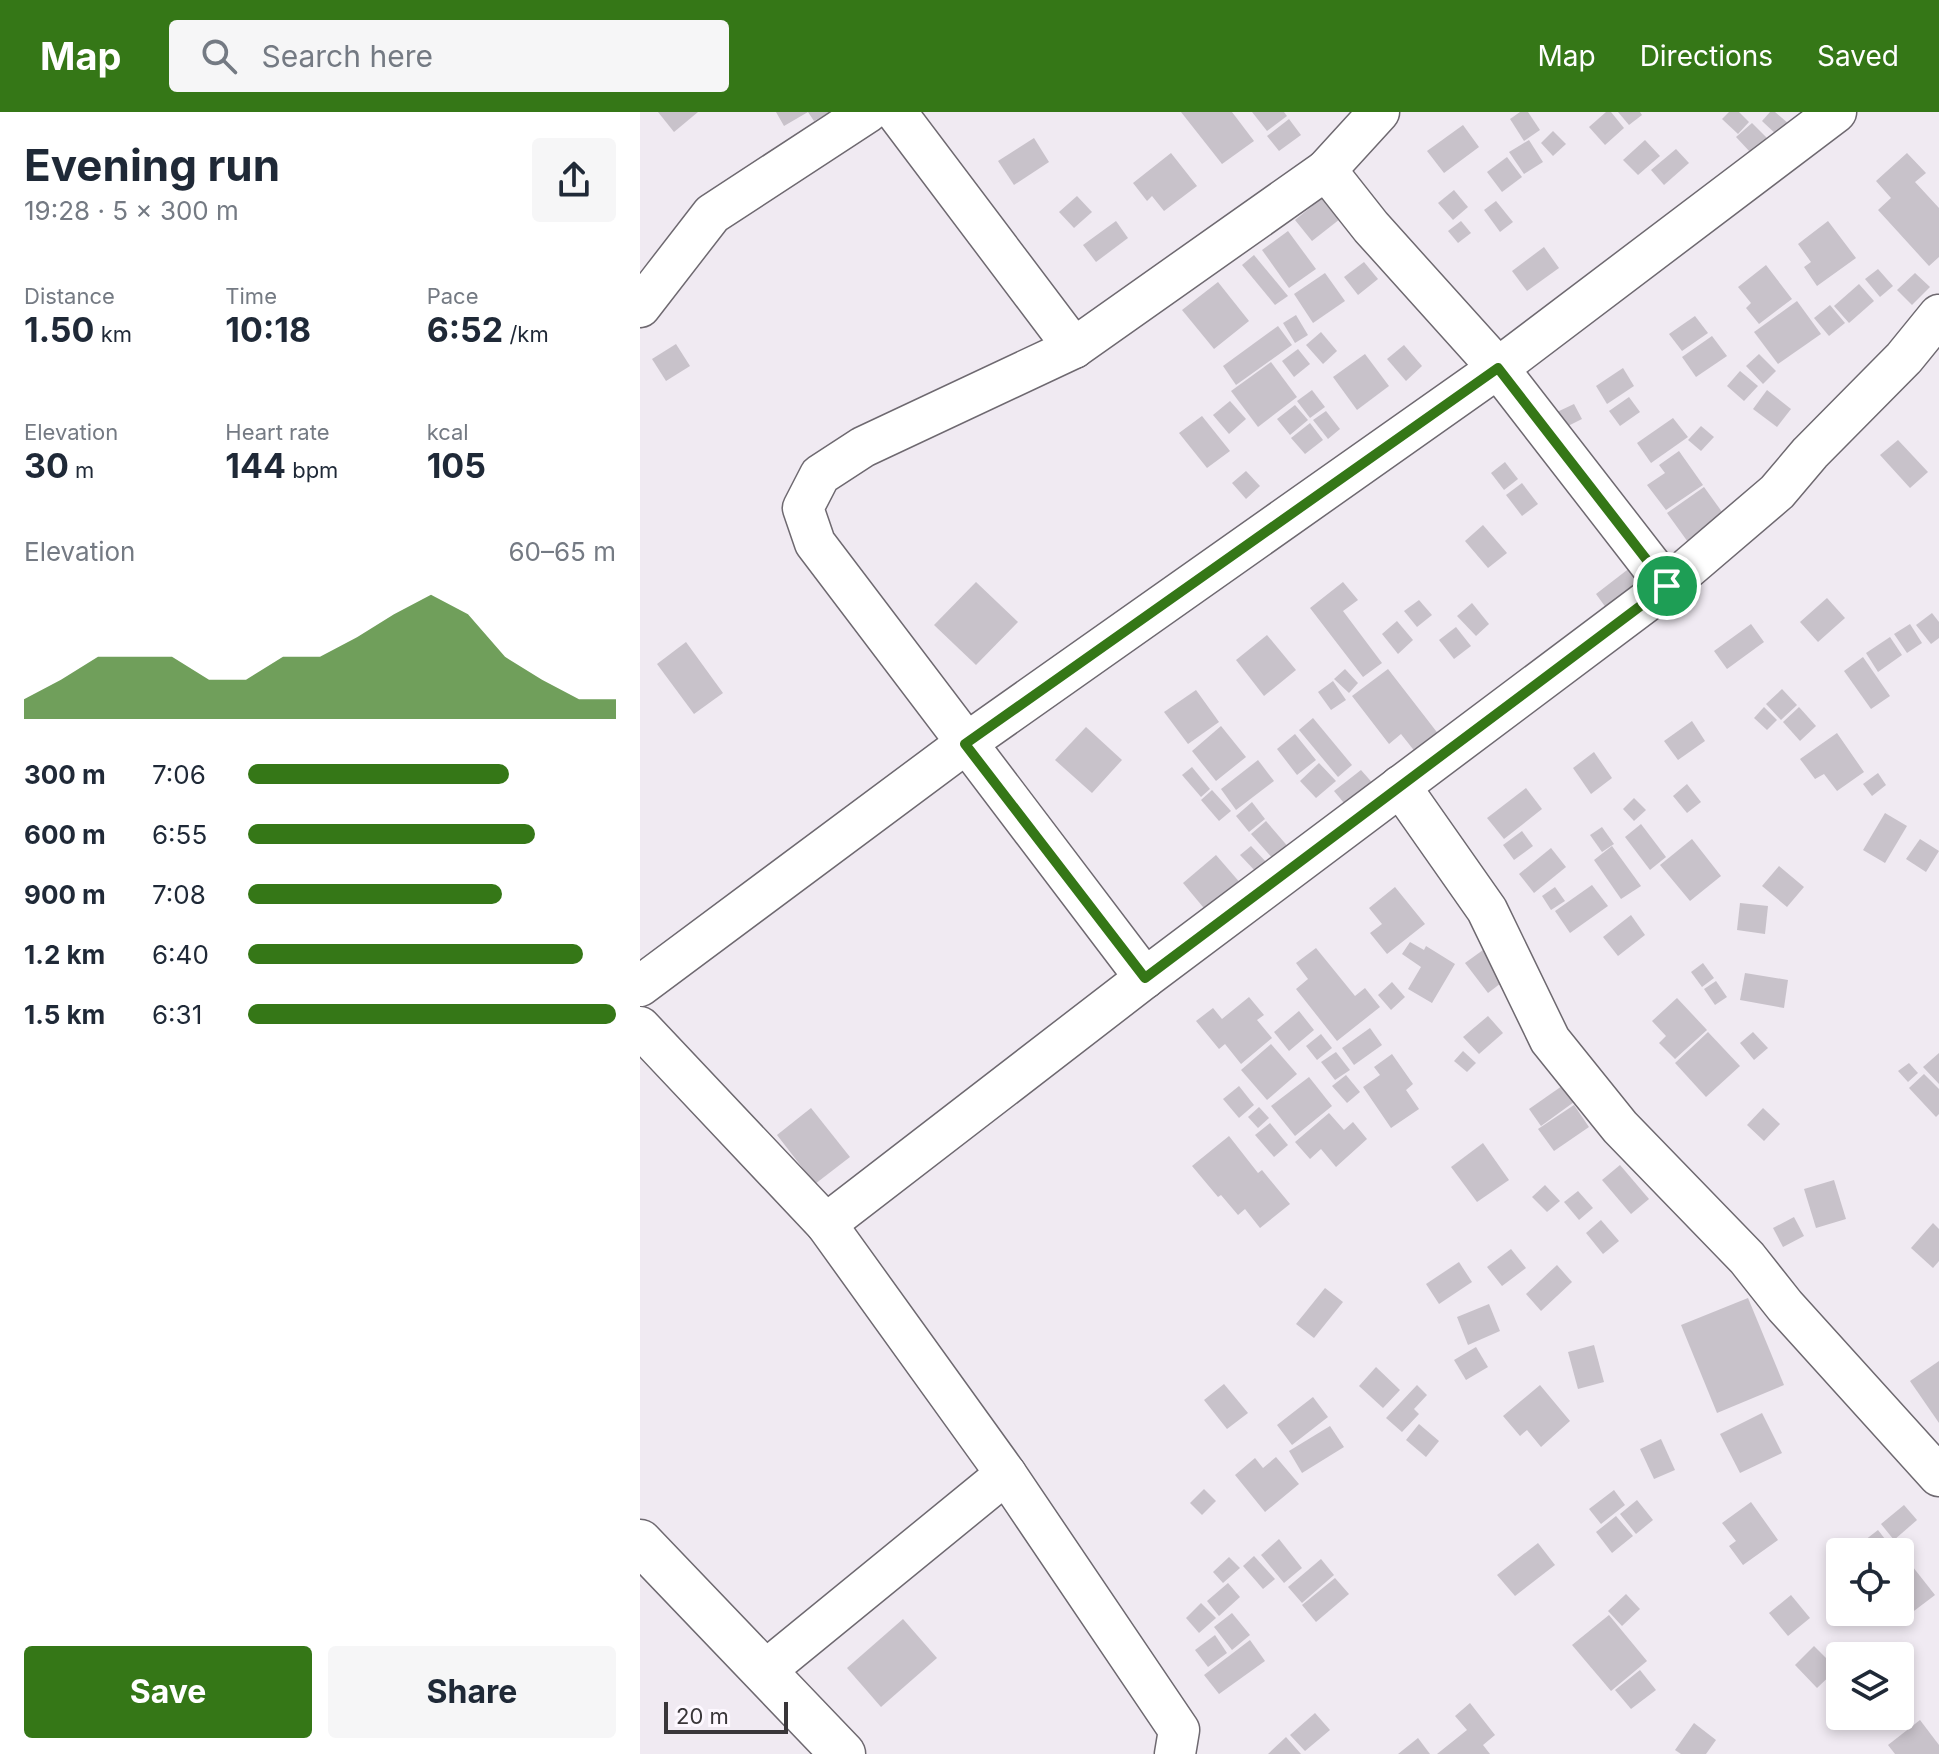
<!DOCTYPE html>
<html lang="en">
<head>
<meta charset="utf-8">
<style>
  :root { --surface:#fff; --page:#f6f6f7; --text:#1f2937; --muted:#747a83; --accent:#357717 }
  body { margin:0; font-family:Inter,sans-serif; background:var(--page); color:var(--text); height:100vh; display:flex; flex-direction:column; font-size:30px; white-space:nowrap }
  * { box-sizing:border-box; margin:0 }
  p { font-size:26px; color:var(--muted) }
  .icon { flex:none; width:44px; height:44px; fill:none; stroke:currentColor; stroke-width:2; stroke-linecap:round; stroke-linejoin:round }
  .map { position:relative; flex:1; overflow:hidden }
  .sheet { display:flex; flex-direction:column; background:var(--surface); width:640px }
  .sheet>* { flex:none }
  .tools { position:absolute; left:1186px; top:1426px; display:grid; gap:16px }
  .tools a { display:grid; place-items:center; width:88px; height:88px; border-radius:8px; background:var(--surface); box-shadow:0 4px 12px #0003; font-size:40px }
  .scale { position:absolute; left:24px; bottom:20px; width:124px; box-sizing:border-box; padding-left:8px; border:4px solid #393639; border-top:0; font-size:22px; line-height:28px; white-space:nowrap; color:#393639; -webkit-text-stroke:6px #fdf8ff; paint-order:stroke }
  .pin { position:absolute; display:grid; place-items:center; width:68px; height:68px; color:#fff; margin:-34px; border:4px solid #fff; border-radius:50%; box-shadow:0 2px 8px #0007 }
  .round { display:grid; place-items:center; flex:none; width:84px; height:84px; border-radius:8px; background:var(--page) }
  .summary { display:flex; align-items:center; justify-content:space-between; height:136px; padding:0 24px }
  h1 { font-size:44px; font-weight:700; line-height:60px }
  .metrics { display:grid; grid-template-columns:repeat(3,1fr); gap:12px; height:136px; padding:8px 24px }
  .metrics div { display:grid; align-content:center }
  .metrics b { font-size:34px; font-weight:700 }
  .metrics small { font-size:22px; font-weight:400 }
  .metrics p { font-size:22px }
  .chart { height:224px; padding:16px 24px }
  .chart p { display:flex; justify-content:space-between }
  .chart svg { width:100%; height:144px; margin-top:8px; fill:var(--accent); opacity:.7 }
  .cta { display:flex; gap:16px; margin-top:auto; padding:16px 24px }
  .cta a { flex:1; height:92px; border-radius:8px; background:var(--accent); color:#fff; font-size:32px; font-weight:700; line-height:92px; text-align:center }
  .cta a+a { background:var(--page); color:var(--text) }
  ul { padding:0 24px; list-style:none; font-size:26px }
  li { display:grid; grid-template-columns:128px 96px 1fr; align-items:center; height:60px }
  li i { height:20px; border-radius:10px; background:var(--accent) }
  header { display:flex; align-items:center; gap:48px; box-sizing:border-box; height:112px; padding:0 40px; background:var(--accent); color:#fff }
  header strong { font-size:38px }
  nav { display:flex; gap:44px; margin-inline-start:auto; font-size:28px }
  .search { width:560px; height:72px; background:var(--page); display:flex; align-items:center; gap:20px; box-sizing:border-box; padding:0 28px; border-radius:8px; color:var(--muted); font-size:30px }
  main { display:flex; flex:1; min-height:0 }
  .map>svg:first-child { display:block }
  .building { fill:#c8c2ca }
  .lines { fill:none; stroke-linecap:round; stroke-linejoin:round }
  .street-casing { stroke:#6e6970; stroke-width:43 }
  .secondary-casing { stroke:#6e6970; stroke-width:47 }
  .street { stroke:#fff; stroke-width:40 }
  .secondary { stroke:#fff; stroke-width:44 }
  .route-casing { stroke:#fff; stroke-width:16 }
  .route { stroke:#357717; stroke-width:10 }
</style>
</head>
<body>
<header>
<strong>Map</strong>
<div class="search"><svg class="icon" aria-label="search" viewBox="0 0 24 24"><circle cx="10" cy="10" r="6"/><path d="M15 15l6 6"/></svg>Search here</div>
<nav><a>Map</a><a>Directions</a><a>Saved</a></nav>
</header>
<main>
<section class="sheet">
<div class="summary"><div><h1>Evening run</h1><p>19:28 · 5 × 300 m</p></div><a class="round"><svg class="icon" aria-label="share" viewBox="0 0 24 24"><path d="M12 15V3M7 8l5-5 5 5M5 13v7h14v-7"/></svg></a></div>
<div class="metrics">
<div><p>Distance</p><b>1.50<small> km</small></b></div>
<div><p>Time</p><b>10:18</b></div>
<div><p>Pace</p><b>6:52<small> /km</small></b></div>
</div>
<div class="metrics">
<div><p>Elevation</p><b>30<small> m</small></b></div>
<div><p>Heart rate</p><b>144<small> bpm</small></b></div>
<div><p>kcal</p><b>105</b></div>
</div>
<div class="chart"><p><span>Elevation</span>60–65 m</p>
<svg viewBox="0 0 160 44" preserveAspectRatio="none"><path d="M0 44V38L10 32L20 25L30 25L40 25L50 32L60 32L70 25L80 25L90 19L100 12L110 6L120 12L130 25L140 32L150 38L160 38V44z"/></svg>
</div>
<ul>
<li><b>300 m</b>7:06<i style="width:71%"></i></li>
<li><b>600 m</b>6:55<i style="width:78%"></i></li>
<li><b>900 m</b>7:08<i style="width:69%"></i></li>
<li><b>1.2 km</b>6:40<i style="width:91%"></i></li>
<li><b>1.5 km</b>6:31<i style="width:100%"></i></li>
</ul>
<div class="cta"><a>Save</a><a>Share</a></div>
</section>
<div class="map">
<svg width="1299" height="1642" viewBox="0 0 1299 1642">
  <rect width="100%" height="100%" fill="#f0eaf2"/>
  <!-- building -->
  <g class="building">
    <polygon points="18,0 58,0 34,20"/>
    <polygon points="136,0 190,0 174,9 168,0 144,14"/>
    <polygon points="541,0 592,0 614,29 582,52"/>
    <polygon points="612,0 644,0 647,4 627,19"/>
    <polygon points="880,0 888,0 900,18 884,29 870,7"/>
    <polygon points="966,0 971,0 984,16 965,33 949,15"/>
    <polygon points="978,0 1000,0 1002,3 989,13"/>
    <polygon points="1089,0 1099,0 1109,10 1098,22 1082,7"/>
    <polygon points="1130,0 1135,0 1149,12 1138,24 1122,9"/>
    <polygon points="649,7 661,23 639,39 627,24"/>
    <polygon points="1112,11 1127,26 1111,41 1096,25"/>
    <polygon points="823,13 839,35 804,61 787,39"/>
    <polygon points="913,19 926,32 913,44 901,31"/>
    <polygon points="394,26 409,50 374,73 358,49"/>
    <polygon points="889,28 903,50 884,62 869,40"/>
    <polygon points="1005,28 1020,44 998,63 983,48"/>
    <polygon points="1036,37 1049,51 1024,73 1011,58"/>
    <polygon points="531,41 557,74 524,99 512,84 507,89 493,71"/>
    <polygon points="1267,41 1286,61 1275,70 1299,96 1299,145 1289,154 1238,98 1251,86 1236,69"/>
    <polygon points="867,45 882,65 862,80 847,60"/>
    <polygon points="814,78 828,95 813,108 798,91"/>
    <polygon points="437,84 452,100 434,116 419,100"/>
    <polygon points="683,85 700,107 672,129 655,108"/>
    <polygon points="856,89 873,110 860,120 844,98"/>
    <polygon points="476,109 488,126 456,150 443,133"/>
    <polygon points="821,109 831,121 818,131 808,119"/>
    <polygon points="1188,109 1216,146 1177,174 1164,155 1171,150 1158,132"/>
    <polygon points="648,119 676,157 649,176 622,138"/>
    <polygon points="904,135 919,156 887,179 872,159"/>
    <polygon points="614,143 648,184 635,193 602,153"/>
    <polygon points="724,150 738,167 718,183 704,165"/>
    <polygon points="1126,153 1152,187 1119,212 1106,196 1111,191 1098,175"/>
    <polygon points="1238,157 1253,174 1240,185 1225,167"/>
    <polygon points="685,161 705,189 673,211 654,182"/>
    <polygon points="1275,161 1290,175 1272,193 1257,178"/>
    <polygon points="578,170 609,209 574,237 542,198"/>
    <polygon points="1219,172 1234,189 1209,211 1194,194"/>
    <polygon points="1157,189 1181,222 1138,252 1114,220"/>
    <polygon points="1190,193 1205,211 1189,224 1174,206"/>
    <polygon points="656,203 668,223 655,231 643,211"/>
    <polygon points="1055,204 1068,221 1042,239 1029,222"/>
    <polygon points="638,214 652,233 596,273 583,254"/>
    <polygon points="681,220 697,239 683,252 666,233"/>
    <polygon points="1072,224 1087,244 1056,265 1042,245"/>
    <polygon points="36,232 50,254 26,269 12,247"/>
    <polygon points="764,233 782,254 766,269 747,247"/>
    <polygon points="658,237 670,252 654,265 642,249"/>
    <polygon points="725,242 749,274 717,298 693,265"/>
    <polygon points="1119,242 1136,259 1123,272 1106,254"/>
    <polygon points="631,250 657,285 618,315 591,279"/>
    <polygon points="983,256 994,274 967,292 956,274"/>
    <polygon points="1100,259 1118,274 1104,289 1087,274"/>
    <polygon points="672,278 685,295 670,306 657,289"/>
    <polygon points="1127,278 1151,297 1137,315 1113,297"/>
    <polygon points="989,285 1000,300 980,314 969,299"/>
    <polygon points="590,289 606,307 589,322 573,303"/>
    <polygon points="934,292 942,307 926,315 917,300"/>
    <polygon points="655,293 668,308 650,323 637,307"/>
    <polygon points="686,299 700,317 688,327 673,308"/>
    <polygon points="562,304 590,339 567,356 539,321"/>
    <polygon points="1033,306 1048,325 1011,351 997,331"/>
    <polygon points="670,311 683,328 665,342 651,326"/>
    <polygon points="1061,314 1074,325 1061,339 1048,328"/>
    <polygon points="1258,328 1288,360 1270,376 1240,343"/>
    <polygon points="1039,339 1063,373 1026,398 1007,373 1025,361 1019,353"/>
    <polygon points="865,350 878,367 864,378 851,361"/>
    <polygon points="606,359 620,374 606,387 592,371"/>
    <polygon points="882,371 898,392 882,404 866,383"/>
    <polygon points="1064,375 1090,411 1053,437 1027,401"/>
    <polygon points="843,413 867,441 848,456 825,429"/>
    <polygon points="991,455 1007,478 972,504 956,482"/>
    <polygon points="336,470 378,510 336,553 294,513"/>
    <polygon points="703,470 718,488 703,499 742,551 723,565 670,496"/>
    <polygon points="1187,486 1205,506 1178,530 1160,510"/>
    <polygon points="779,488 792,503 777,515 764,499"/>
    <polygon points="832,491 849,512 836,524 817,504"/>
    <polygon points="1292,501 1299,510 1299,526 1291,532 1276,513"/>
    <polygon points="757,509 773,528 758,542 742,522"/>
    <polygon points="1111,512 1124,530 1087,557 1074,539"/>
    <polygon points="1270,512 1282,531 1267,541 1254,522"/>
    <polygon points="816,515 831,534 814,547 799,528"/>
    <polygon points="627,523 656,558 624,584 596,548"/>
    <polygon points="1250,525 1262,543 1238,560 1226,541"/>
    <polygon points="46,530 83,581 54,602 17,552"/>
    <polygon points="1223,545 1250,584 1231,597 1204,559"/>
    <polygon points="705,557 718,571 709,581 694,567"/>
    <polygon points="748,557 803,628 780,646 761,622 749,632 712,584"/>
    <polygon points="693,569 706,588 691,598 678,580"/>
    <polygon points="1142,577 1157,593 1141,608 1126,592"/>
    <polygon points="556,578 579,610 548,632 524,600"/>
    <polygon points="1124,595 1137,608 1127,618 1114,606"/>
    <polygon points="1159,595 1176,614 1160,629 1143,610"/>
    <polygon points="673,606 712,653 698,665 659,618"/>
    <polygon points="1052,609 1065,629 1038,648 1024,629"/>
    <polygon points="581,614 606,645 576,669 552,639"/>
    <polygon points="446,615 482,648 452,681 415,648"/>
    <polygon points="1197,621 1224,660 1197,679 1184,662 1175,667 1160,647"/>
    <polygon points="655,622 676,648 657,663 637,637"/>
    <polygon points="954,640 972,666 951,682 933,656"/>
    <polygon points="618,648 634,669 596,698 581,677"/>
    <polygon points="679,651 696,669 676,686 660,669"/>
    <polygon points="552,655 570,677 561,685 542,663"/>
    <polygon points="721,658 736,675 709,697 694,679"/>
    <polygon points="1238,661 1246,673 1232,684 1223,672"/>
    <polygon points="1047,672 1061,690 1047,701 1033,684"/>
    <polygon points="886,676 902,697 864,727 847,706"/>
    <polygon points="572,678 591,699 579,709 561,688"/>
    <polygon points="994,686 1006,698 994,709 983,697"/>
    <polygon points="612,690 625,707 609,720 596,704"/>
    <polygon points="1245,701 1267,714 1245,751 1223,738"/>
    <polygon points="626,709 650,737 635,749 611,722"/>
    <polygon points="1001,712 1026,745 1010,758 985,725"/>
    <polygon points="962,715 974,732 962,740 950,723"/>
    <polygon points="882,719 893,734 874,748 863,733"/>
    <polygon points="1052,727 1081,764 1050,789 1020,753"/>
    <polygon points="1280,727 1299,739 1286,760 1266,747"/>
    <polygon points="611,734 629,753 618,762 600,743"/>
    <polygon points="972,734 1001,774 981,787 954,748"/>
    <polygon points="911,736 926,755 894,781 879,762"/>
    <polygon points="576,743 602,773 568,801 543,771"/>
    <polygon points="1139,754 1164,775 1147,795 1122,774"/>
    <polygon points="952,773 968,794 930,821 915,799"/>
    <polygon points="755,775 785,812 747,842 730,821 742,812 729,796"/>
    <polygon points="915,775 925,789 911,798 902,784"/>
    <polygon points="1100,791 1128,794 1125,822 1097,818"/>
    <polygon points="991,803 1005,823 978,844 963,825"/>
    <polygon points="770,830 784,838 786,834 815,852 792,891 768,877 781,855 762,842"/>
    <polygon points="676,836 715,884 725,876 740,895 697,929 656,877 668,867 656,851"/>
    <polygon points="843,838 865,868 848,881 825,851"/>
    <polygon points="1063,851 1074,866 1062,875 1051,860"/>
    <polygon points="1105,861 1148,868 1144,896 1100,888"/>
    <polygon points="1076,869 1087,885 1075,893 1064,877"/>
    <polygon points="752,870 765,885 751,898 738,883"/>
    <polygon points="609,885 624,903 617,908 632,926 601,952 585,932 579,937 556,909 573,896 582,907"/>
    <polygon points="1037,886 1067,918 1035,947 1019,931 1026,924 1012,909"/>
    <polygon points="659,899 674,918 649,939 634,920"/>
    <polygon points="848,904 863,921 839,942 823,925"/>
    <polygon points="730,916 742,933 714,953 702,936"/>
    <polygon points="1068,920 1100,954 1066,985 1035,951"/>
    <polygon points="1113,920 1128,936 1114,948 1100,931"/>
    <polygon points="681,922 692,936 677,948 666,934"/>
    <polygon points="631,932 657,962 627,988 601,958"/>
    <polygon points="823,939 836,951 827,960 814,949"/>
    <polygon points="696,940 710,958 695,968 681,950"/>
    <polygon points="1299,941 1299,972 1283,955"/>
    <polygon points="752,942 773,972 766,978 779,997 751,1016 723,975 740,963 734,955"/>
    <polygon points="1269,951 1278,961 1268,970 1258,959"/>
    <polygon points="1284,962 1299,977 1299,1002 1296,1005 1269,976"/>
    <polygon points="706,963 720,980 707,991 692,974"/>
    <polygon points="669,965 692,994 655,1024 631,994"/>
    <polygon points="599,974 614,993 599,1006 583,987"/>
    <polygon points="922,974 934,990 901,1014 889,997"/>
    <polygon points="934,993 949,1015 914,1039 898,1017"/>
    <polygon points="619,995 629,1006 618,1016 608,1005"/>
    <polygon points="171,996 210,1045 175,1072 137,1023"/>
    <polygon points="1123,996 1140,1012 1124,1029 1107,1013"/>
    <polygon points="689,1001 704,1018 713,1010 727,1027 696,1055 681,1037 670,1047 655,1030"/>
    <polygon points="630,1011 648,1033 634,1045 615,1023"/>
    <polygon points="589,1024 618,1061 622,1058 650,1092 620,1116 605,1097 598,1103 581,1083 578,1085 552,1054"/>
    <polygon points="843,1031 869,1068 837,1090 811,1055"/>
    <polygon points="980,1053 1009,1087 991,1102 962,1068"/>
    <polygon points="1194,1068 1206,1107 1176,1116 1164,1077"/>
    <polygon points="905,1073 920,1089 907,1100 892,1085"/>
    <polygon points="938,1079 953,1096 939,1108 924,1090"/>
    <polygon points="1154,1105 1164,1124 1143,1135 1133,1116"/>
    <polygon points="961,1108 979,1129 963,1142 946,1121"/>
    <polygon points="1293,1111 1299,1117 1299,1149 1293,1156 1271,1136"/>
    <polygon points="871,1137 886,1156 862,1174 847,1155"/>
    <polygon points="819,1150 832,1170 799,1192 786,1172"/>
    <polygon points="917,1153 932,1170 901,1199 886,1182"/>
    <polygon points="685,1176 703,1190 674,1226 656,1212"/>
    <polygon points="1108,1186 1144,1273 1077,1301 1041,1213"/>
    <polygon points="849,1192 860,1219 828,1233 817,1205"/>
    <polygon points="954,1233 964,1270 938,1277 928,1240"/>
    <polygon points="836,1235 848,1255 826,1268 814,1248"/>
    <polygon points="1299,1249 1299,1311 1270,1269"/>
    <polygon points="736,1255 760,1278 743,1296 719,1274"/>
    <polygon points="584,1272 608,1301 587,1317 564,1288"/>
    <polygon points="777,1273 787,1283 774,1297 779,1302 762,1320 746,1306"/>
    <polygon points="900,1273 930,1309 901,1335 887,1318 880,1324 863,1304"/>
    <polygon points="673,1285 688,1305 652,1333 637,1313"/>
    <polygon points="1122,1301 1142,1341 1100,1361 1080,1322"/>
    <polygon points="779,1312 799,1329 786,1345 766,1328"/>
    <polygon points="690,1314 704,1335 662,1361 649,1339"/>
    <polygon points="1021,1327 1035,1358 1014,1367 1000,1337"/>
    <polygon points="636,1345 659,1372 625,1400 595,1363 615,1346 623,1356"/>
    <polygon points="564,1377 576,1389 562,1403 550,1391"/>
    <polygon points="974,1378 985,1393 961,1412 949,1397"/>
    <polygon points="997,1388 1013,1408 996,1422 980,1402"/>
    <polygon points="1111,1390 1138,1428 1103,1453 1089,1434 1096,1429 1082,1411"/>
    <polygon points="1264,1393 1277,1408 1254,1428 1241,1412"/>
    <polygon points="976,1404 993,1424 972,1441 956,1420"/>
    <polygon points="1238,1418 1255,1440 1200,1440 1200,1450 1195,1443 1211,1430 1216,1435"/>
    <polygon points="639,1427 662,1456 644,1471 621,1443"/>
    <polygon points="898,1431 915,1453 875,1484 857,1463"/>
    <polygon points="614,1444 635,1467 623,1477 603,1454"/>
    <polygon points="589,1445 600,1456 583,1471 573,1460"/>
    <polygon points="1265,1445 1295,1483 1270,1502 1260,1489 1260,1449"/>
    <polygon points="681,1447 694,1463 662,1491 648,1475"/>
    <polygon points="695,1466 709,1482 676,1510 662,1493"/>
    <polygon points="588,1471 600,1485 579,1504 567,1489"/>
    <polygon points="986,1482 1000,1497 982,1514 968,1499"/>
    <polygon points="1151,1483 1170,1506 1148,1524 1129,1501"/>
    <polygon points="561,1491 576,1506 559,1521 546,1506"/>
    <polygon points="592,1501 610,1523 592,1538 574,1515"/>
    <polygon points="969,1503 1007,1549 971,1579 932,1533"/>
    <polygon points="263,1507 297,1546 241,1595 207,1556"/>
    <polygon points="575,1523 587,1541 568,1555 555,1538"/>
    <polygon points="610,1528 625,1549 579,1582 564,1563"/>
    <polygon points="1174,1534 1197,1557 1177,1576 1155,1553"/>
    <polygon points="1000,1558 1016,1578 991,1597 975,1578"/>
    <polygon points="830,1591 855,1623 843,1633 850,1642 797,1642 827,1618 815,1604"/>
    <polygon points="675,1601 690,1618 665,1639 650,1623"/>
    <polygon points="1280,1608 1299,1633 1299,1642 1255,1642 1248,1633"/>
    <polygon points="1054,1611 1076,1628 1066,1642 1041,1642 1035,1638"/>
    <polygon points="646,1625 661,1642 628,1642"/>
    <polygon points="778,1626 790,1642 758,1642"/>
  </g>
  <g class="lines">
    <!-- street casing -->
    <g class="street-casing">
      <g id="street">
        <polyline points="256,0 434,236"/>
        <polyline points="686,58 739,0"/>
        <polyline points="0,195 72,102 228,0"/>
        <polyline points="760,674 847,798 910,928 980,1015 1107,1146 1145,1194 1299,1364"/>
        <polyline points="505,866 175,431 163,396 180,363 223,335 434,236 686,58 731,115 858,256 1027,474"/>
        <polyline points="0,874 325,632 858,256 1196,0"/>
        <polyline points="0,915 186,1112 366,1362 539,1618 535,1642"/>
        <polyline points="186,1112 505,866 1027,474 1137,380 1170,341 1264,246 1299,203"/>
        <polyline points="126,1558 366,1362"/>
      </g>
    </g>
    <!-- secondary casing -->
    <g class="secondary-casing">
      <polyline id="secondary" points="0,1430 203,1642"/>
    </g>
    <!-- street -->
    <use href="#street" class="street"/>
    <!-- secondary -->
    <use href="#secondary" class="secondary"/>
  </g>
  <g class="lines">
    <!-- route casing -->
    <g class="route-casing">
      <polygon id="route" points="858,256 1027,474 505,866 325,632"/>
    </g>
    <!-- route -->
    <use href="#route" class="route"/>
  </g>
</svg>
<div class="tools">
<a><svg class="icon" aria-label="locate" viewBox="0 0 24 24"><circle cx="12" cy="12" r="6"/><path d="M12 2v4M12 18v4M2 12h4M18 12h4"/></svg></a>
<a><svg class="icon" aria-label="layers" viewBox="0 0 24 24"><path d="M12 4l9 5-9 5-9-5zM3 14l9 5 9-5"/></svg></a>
</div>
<div class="scale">20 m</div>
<div class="pin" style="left:1027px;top:474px;background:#1e9e55"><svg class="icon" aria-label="arrive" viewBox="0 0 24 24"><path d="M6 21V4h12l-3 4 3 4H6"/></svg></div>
</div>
</main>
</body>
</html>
